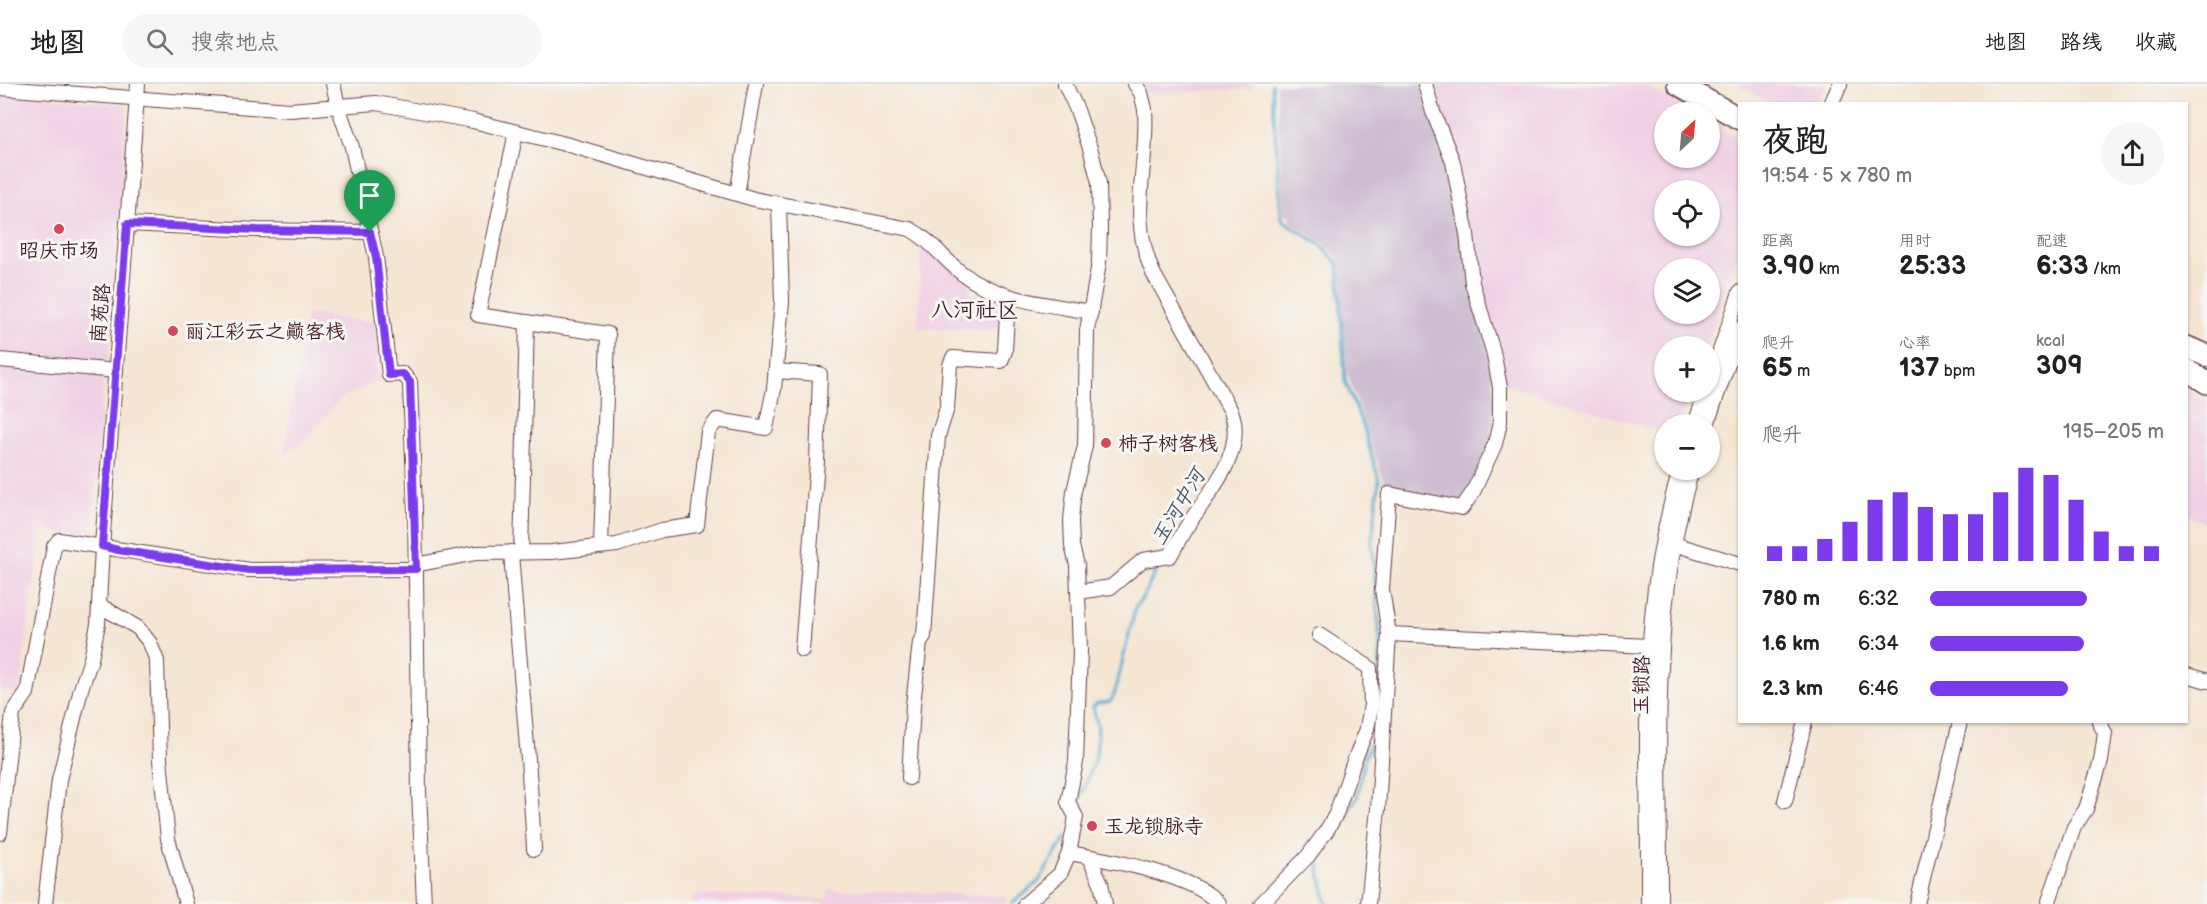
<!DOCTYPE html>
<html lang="zh">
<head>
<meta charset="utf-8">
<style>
  :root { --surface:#fff; --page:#f6f6f6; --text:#222; --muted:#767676; --line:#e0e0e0; --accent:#7c3aed }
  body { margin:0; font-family:"Balsamiq Sans","LXGW WenKai TC",sans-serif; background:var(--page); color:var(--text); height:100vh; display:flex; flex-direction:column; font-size:22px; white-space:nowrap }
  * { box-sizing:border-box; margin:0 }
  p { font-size:20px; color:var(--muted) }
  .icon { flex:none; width:33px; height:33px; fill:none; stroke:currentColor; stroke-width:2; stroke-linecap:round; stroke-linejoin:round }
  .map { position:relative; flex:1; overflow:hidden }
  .sheet { position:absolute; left:1738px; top:18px; width:450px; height:621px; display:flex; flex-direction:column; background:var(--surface); border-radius:0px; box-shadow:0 2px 4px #0004 }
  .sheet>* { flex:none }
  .needle { width:39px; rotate:26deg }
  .buttons { position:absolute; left:1654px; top:18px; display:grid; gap:12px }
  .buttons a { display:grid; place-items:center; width:66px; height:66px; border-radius:50%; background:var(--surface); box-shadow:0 2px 4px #0004; font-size:30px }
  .pin { position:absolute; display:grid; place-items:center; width:51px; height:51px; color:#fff; margin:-62px -26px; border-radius:50% 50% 50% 0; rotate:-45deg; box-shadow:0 0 6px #0007 }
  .pin .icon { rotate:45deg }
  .round { display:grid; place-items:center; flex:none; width:63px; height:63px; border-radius:32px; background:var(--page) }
  .summary { display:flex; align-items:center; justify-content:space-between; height:102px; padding:0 24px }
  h1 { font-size:33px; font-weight:600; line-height:45px }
  .figures { display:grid; grid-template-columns:repeat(3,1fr); gap:9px; height:102px; padding:6px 24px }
  .figures div { display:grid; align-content:center }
  .figures b { font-size:26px; font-weight:600 }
  .figures small { font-size:16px; font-weight:400 }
  .figures p { font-size:16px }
  .chart { height:168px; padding:12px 24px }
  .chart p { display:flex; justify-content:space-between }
  .chart svg { width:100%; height:108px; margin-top:6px; stroke:var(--accent); stroke-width:6 }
  ul { padding:0 24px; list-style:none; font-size:20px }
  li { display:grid; grid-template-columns:96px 72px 1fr; align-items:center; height:45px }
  li i { height:15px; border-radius:8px; background:var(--accent) }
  header { display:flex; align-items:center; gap:36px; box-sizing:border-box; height:84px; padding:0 30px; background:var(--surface); border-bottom:2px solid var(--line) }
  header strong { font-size:28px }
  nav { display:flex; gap:33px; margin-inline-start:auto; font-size:21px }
  .search { width:420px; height:54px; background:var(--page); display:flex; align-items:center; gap:15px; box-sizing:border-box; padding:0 21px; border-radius:33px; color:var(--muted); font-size:22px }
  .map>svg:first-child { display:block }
  .built { fill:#f0d0e4; fill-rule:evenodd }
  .industrial { fill:#cebed1 }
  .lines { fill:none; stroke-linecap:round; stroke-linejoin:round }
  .stream { stroke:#58acd4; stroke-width:3 }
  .minor-casing { stroke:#643d44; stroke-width:16 }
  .highway-casing { stroke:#643d44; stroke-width:24 }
  .minor { stroke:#fff; stroke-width:14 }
  .highway { stroke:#fff; stroke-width:21 }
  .route-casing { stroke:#fff; stroke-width:12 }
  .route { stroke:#7c3aed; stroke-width:8 }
  .poi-dot { fill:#d1495b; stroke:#f6f6f2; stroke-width:2 }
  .labels { text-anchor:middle; stroke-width:6; stroke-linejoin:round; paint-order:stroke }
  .poi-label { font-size:20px; fill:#4a1f2b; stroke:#f6f6f2; text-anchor:start }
  .street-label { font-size:20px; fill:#4a1f2b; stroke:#f6f6f2 }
  .water-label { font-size:21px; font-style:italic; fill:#50576f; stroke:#f6f6f2 }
  .quarter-label { font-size:22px; fill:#4a1f2b; stroke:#f6f6f2 }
</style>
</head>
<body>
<header>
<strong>地图</strong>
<div class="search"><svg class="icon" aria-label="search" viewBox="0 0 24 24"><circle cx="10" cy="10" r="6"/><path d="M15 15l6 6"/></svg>搜索地点</div>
<nav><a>地图</a><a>路线</a><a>收藏</a></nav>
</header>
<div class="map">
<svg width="2207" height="820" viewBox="0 0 2207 820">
  <rect width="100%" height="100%" fill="#f6f6f2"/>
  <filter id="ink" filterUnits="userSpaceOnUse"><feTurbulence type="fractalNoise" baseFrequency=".0167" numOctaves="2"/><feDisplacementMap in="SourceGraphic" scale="12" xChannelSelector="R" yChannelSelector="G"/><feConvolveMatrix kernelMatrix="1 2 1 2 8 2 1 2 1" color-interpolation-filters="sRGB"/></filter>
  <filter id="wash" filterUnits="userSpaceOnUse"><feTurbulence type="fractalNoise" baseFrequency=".008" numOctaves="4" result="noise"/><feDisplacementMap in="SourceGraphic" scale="24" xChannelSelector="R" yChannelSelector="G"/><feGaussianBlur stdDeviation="1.35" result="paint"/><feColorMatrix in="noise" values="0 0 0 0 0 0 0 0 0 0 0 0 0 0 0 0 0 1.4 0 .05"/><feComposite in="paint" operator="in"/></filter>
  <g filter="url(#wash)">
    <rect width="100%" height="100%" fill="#f5e6d3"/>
    <!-- built -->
    <g class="built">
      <polygon points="1139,0 1252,0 1253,5 1148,9"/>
      <path d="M1430,0H1642L1693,28H1665V74H1710V38L1740,55V162L1706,262H1665V308H1690L1679,340H1665V349L1504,300L1501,264L1474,198ZM1665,106H1710V152H1665ZM1665,184H1710V230H1665Z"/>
      <polygon points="1735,0 1828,0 1815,19 1772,20"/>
      <polygon points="0,9 127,20 109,278 0,269"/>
      <polygon points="921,163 934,164 970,196 969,209 1006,215 1005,247 918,244"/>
      <polygon points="307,230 377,239 380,297 341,314 305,357 284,369"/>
      <polygon points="0,281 104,290 92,452 41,446 19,609 0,607"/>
      <polygon points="2187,304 2207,319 2207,441 2187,430"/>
      <polygon points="828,805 1005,812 1008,820 692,820 692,810 827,815"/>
    </g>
    <!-- industrial -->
    <polygon class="industrial" points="1277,0 1421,0 1464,146 1490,276 1496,321 1490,358 1475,393 1460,417 1386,404 1346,285 1338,173 1319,156 1290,138 1290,131 1283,131"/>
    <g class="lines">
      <!-- stream -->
      <g class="stream">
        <polyline points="1272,0 1281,132 1284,137 1321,161 1338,180 1345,297 1363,342 1379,396 1372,458 1380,558 1379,602"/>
        <polyline points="1227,338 1228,353"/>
        <path d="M1079,718L1096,672L1098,644L1093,623L1097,619L1110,618L1115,608L1136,521C1145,516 1153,489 1160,479"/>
        <polyline points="1012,820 1038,798 1066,753"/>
        <polyline points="1327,820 1319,785 1320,769 1357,714 1364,676 1377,642"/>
      </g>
    </g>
  </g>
  <g filter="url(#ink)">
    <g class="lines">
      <!-- minor casing -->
      <g class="minor-casing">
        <g id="minor">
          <polyline points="333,0 338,22 352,63 376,173 389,291 403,290 410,298 415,426 419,707 424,820"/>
          <path d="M0,4L290,26L376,19L473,37L569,61L754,115L910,145C931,156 944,176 963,190C1000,217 1047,220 1091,228"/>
          <polyline points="1831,20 1840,0"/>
          <polyline points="516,48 478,231 608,250 601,462"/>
          <polyline points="737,110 756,0"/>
          <polyline points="127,140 257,146 370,148"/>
          <polyline points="0,276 116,287"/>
          <polyline points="775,287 820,290 817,378 802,566"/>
          <polyline points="1710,296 1740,208"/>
          <polyline points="1695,340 1706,308"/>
          <polyline points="1707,340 1740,245"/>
          <polyline points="1674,460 1740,480"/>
          <path d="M511,468C518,567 529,666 534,765"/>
          <polyline points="521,468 527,238"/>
          <polyline points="415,481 476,469 552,468 617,461 662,446 697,441 708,348 717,336 766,344 774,305 782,218 779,120"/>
          <path d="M1078,508L1111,503L1143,476L1170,472C1175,464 1179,455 1184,447C1204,414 1248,370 1231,327L1153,189C1127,128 1149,85 1145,25L1141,9L1135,0"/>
          <polyline points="99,521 138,544 150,559 157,577 160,676 168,755 186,820"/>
          <polyline points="1389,550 1650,562"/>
          <polyline points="2187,591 2207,597"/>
          <polyline points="909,694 913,621 920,558 924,552 938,352 947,324 950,281 953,274 1001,277 1005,267 1008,212"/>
          <polyline points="1785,717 1805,638"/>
          <polyline points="0,749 13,629 27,609 54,462 59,456 249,486 415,485"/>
          <path d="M1069,769C1107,776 1194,790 1219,820"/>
          <polyline points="1089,773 1101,799 1105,820"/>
          <polyline points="45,820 59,696 81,605 91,575 98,540 102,462 138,0"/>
          <polyline points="1025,820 1060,790 1069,769 1076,733 1068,718 1076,678 1080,567 1077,481 1072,462 1071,436 1074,407 1085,362 1087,247 1099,179 1100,144 1099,99 1091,67 1077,26 1065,0"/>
          <polyline points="1261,820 1308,772 1327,746 1336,730 1353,680 1367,645 1371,621 1370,584 1319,551"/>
          <polyline points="1368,820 1378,725 1389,550 1382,505 1389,410 1462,424 1473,408 1495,360 1500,338 1500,303 1493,267 1472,199 1467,150 1453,78 1433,28 1425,0"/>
          <path d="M1648,820C1649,725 1643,628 1652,533C1656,483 1666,434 1680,386"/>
          <path d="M1660,820C1661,675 1649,526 1692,386"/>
          <polyline points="1917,820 1960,638"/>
          <polyline points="2048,820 2074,743 2086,725 2101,677 2105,649 2099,638"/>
        </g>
      </g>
      <!-- highway casing -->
      <g class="highway-casing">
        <g id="highway">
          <polyline points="1678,0 1740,35"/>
          <polyline points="2187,263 2207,272"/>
          <polyline points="2187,286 2207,299"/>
        </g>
      </g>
      <!-- minor -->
      <use href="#minor" class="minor"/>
      <!-- highway -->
      <use href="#highway" class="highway"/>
    </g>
  </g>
  <g class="lines" filter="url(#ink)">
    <!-- route casing -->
    <g class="route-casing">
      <polygon id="route" points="127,140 257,146 370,148 376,173 389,291 403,290 410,298 416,485 249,486 118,466 102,462"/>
    </g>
    <!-- route -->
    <use href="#route" class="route"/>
  </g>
  <!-- markers -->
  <g class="poi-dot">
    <circle cx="59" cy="145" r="6"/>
    <circle cx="173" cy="247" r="6"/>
    <circle cx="1106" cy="359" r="6"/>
    <circle cx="1092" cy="742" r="6"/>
  </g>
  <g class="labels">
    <!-- poi labels -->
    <g class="poi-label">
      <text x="59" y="173" text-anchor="middle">昭庆市场</text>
      <text x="185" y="254">丽江彩云之巅客栈</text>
      <text x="1118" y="366">柿子树客栈</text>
      <text x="1104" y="749">玉龙锁脉寺</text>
    </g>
    <!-- street labels -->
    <g class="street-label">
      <text transform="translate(100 229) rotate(-85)" y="7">南苑路</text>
      <text transform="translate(1641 601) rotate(-89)" y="7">玉锁路</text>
    </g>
    <!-- water labels -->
    <g class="water-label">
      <text transform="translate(1178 423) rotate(-59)" y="7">玉河中河</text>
    </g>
    <!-- quarter labels -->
    <g class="quarter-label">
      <text x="975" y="233">八河社区</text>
    </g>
  </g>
</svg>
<div class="buttons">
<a><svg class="needle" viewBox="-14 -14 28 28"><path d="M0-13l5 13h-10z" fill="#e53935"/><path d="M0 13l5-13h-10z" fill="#767676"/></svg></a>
<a><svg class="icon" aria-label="locate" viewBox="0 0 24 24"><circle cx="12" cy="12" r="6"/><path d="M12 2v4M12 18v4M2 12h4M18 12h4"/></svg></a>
<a><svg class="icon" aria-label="layers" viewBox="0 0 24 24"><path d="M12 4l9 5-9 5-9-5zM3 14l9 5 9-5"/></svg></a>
<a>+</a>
<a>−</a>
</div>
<div class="pin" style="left:370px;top:148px;background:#1e9e55"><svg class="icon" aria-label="arrive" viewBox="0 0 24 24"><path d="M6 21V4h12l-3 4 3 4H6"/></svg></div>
<section class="sheet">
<div class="summary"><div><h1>夜跑</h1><p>19:54 · 5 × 780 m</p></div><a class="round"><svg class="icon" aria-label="share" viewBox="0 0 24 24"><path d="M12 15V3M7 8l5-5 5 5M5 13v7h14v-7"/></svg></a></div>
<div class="figures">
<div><p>距离</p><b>3.90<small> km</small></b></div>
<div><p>用时</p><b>25:33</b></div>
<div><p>配速</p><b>6:33<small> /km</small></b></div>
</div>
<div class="figures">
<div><p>爬升</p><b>65<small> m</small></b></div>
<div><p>心率</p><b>137<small> bpm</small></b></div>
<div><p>kcal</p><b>309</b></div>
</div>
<div class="chart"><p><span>爬升</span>195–205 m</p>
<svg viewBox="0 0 160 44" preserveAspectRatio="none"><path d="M5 44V38M15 44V38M25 44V35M35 44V28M45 44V19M55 44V16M65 44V22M75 44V25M85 44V25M95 44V16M105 44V6M115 44V9M125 44V19M135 44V32M145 44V38M155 44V38"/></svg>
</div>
<ul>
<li><b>780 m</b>6:32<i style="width:67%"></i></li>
<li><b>1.6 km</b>6:34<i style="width:66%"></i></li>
<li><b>2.3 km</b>6:46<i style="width:59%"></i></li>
</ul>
</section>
</div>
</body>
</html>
